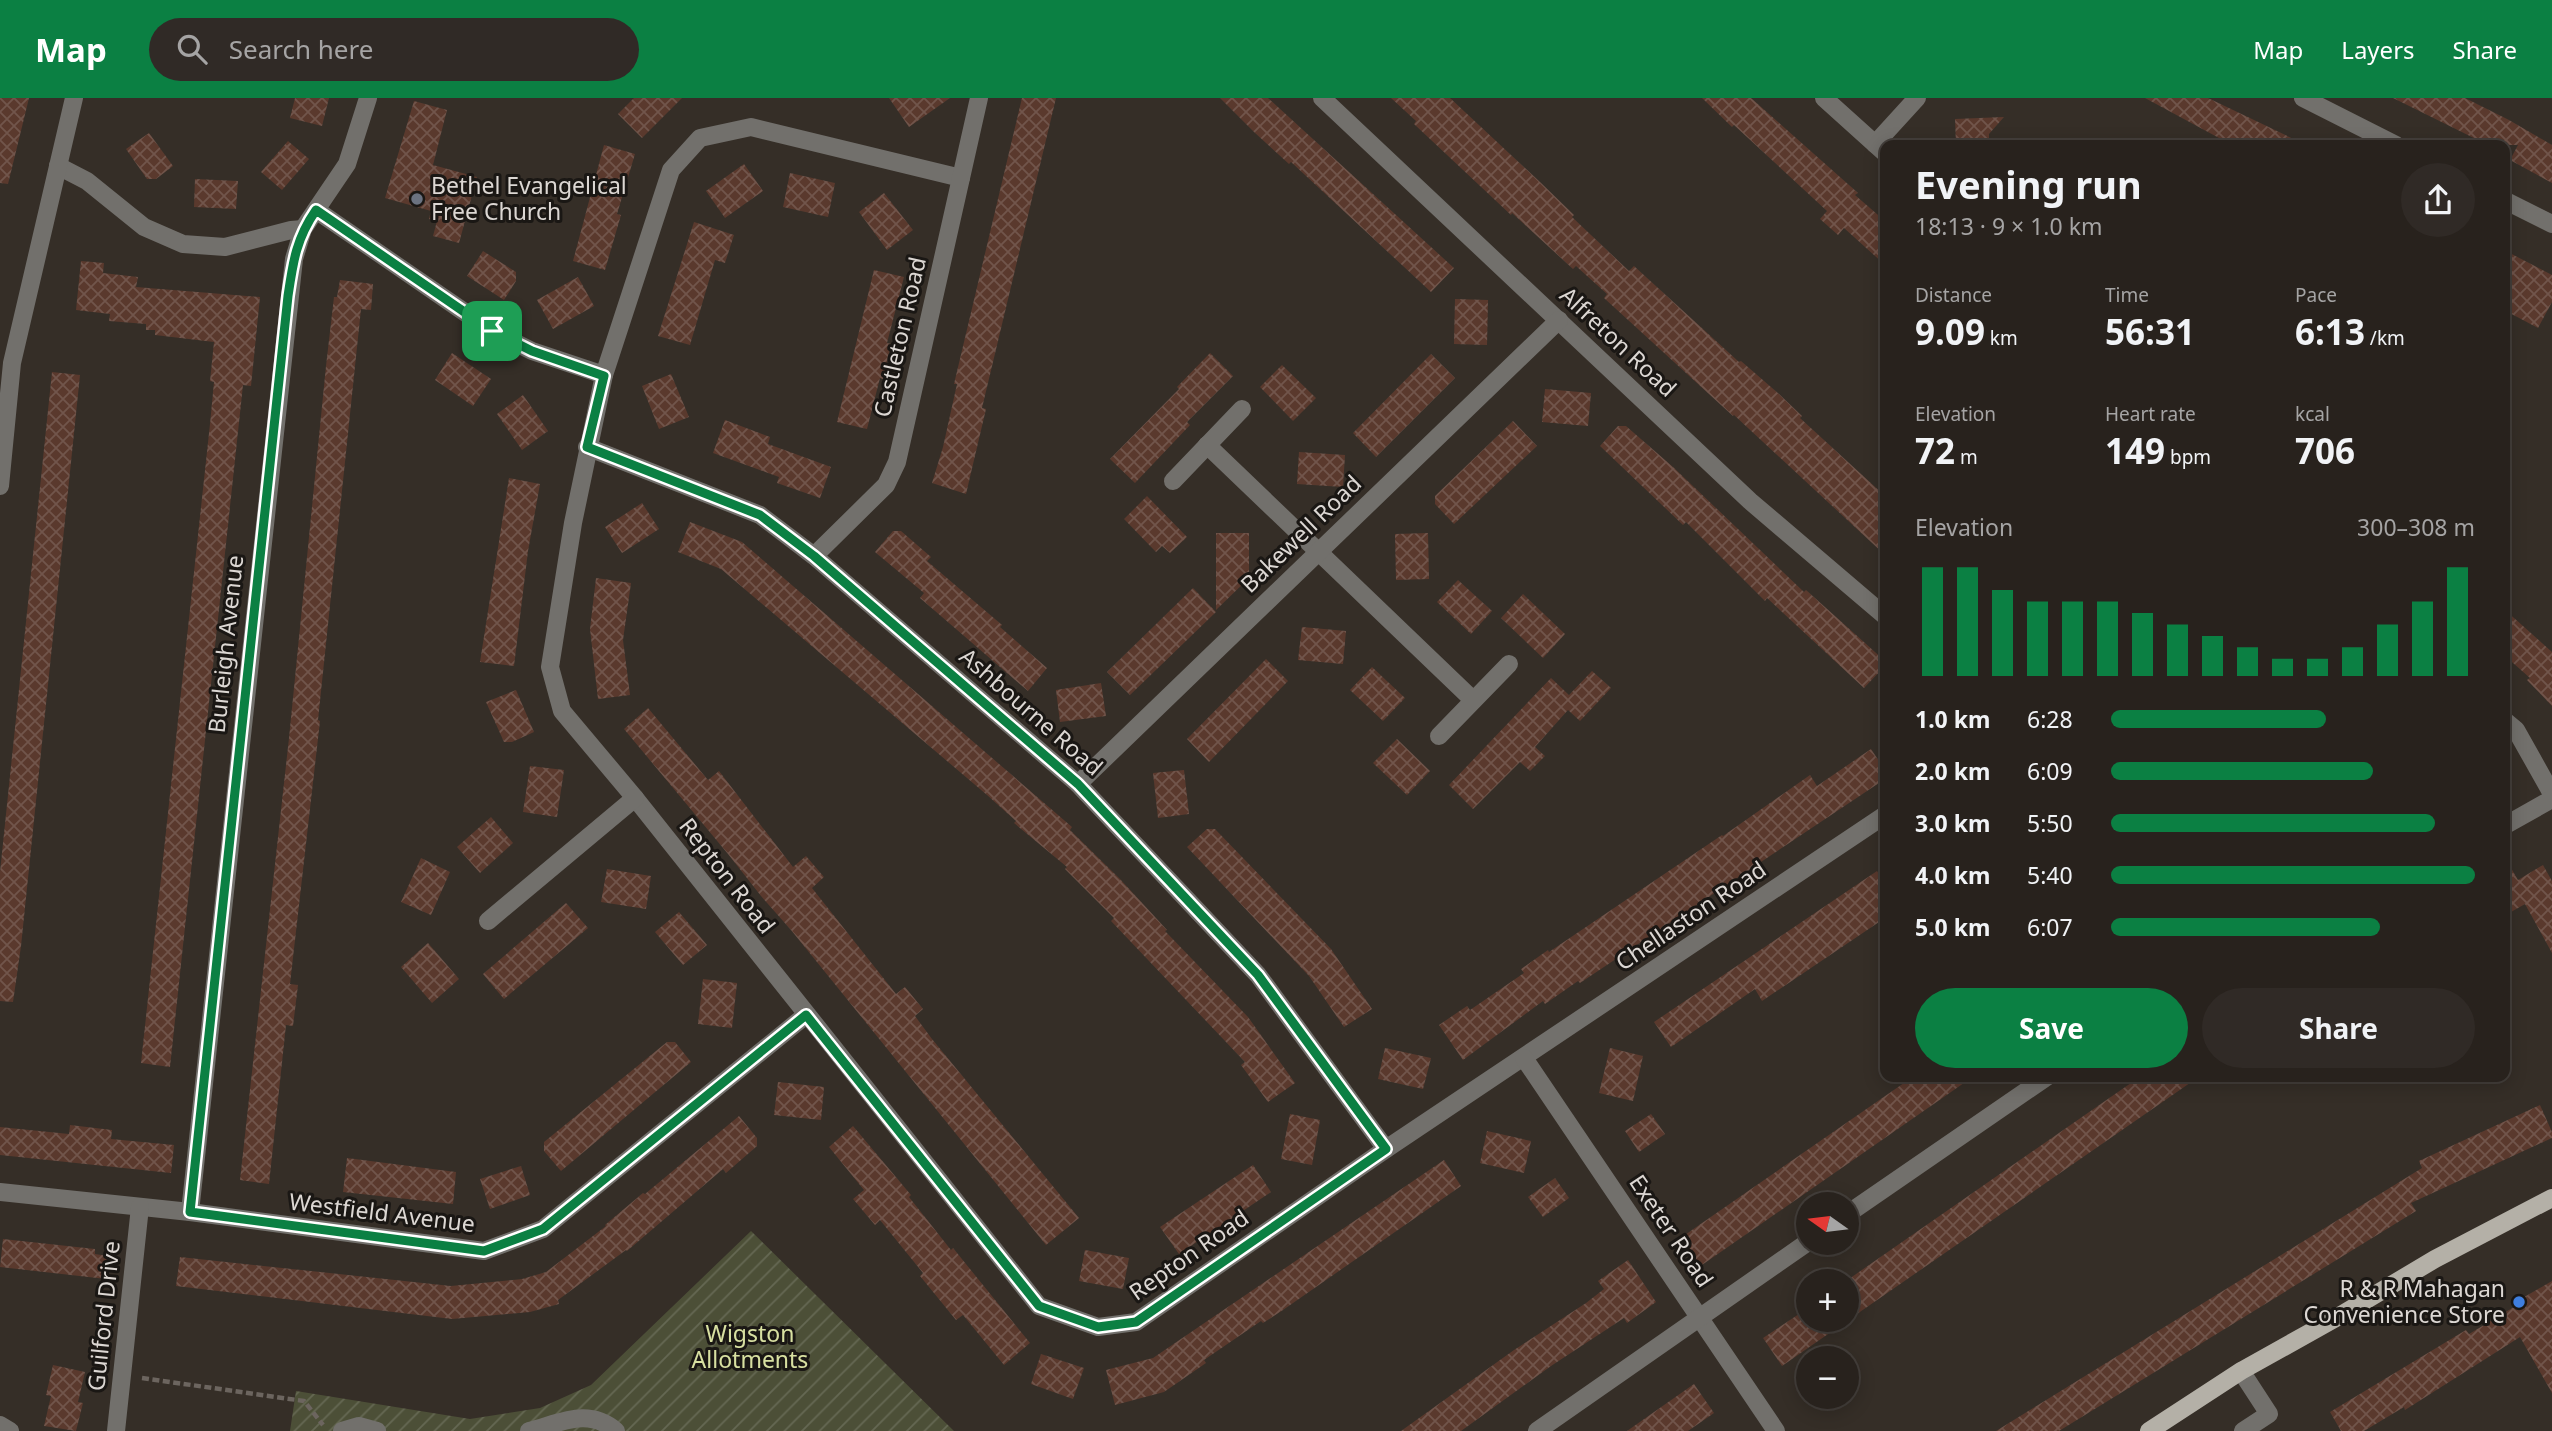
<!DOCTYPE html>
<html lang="en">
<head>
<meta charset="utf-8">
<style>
  :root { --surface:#28221d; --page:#302a26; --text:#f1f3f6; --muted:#a5a4a4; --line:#443f3b; --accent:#0b8043 }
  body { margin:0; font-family:"Noto Sans",sans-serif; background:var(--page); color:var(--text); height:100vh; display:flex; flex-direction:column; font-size:26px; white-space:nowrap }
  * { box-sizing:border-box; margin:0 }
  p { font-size:23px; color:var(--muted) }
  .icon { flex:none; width:38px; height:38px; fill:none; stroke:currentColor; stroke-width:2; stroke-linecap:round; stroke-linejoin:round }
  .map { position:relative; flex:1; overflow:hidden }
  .side { position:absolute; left:1880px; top:42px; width:630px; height:942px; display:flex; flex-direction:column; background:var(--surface); border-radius:14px; box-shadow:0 4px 18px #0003,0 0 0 2px var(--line) }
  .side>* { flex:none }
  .needle { width:46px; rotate:284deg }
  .buttons { position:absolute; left:1796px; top:1094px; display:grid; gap:14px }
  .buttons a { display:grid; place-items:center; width:63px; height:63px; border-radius:50%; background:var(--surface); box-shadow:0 4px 18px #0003,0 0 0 2px var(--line); font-size:35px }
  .pin { position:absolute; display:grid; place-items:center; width:60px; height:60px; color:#fff; margin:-30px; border-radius:14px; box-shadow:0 4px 10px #0006 }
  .round { display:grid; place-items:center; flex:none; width:74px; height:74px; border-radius:37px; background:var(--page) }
  .summary { display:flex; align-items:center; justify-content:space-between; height:119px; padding:0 35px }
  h1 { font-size:38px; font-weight:700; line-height:52px }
  .figures { display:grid; grid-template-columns:repeat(3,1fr); gap:10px; height:119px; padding:7px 35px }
  .figures div { display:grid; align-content:center }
  .figures b { font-size:35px; font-weight:700 }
  .figures small { font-size:19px; font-weight:400 }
  .figures p { font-size:19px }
  .chart { height:196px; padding:14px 35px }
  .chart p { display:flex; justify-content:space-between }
  .chart svg { width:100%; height:126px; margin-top:7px; stroke:var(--accent); stroke-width:6 }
  .cta { display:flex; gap:14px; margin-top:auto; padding:14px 35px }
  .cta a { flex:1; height:80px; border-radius:42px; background:var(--accent); color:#fff; font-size:28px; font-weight:700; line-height:80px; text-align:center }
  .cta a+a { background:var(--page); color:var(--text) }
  ul { padding:0 35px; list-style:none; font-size:23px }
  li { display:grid; grid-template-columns:112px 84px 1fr; align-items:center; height:52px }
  li i { height:18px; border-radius:9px; background:var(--accent) }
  header { display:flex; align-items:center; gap:42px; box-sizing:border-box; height:98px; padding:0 35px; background:var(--accent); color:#fff }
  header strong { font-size:33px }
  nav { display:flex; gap:38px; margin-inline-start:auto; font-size:24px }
  .search { width:490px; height:63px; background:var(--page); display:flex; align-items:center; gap:18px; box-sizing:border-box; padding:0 24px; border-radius:38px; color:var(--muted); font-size:26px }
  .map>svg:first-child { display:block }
  .garden { fill:url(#garden-furrows) }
  .building { fill:url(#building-cross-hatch) }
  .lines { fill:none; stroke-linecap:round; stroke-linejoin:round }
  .path { stroke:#6c655f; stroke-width:4.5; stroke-dasharray:7 3.5; stroke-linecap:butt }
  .minor { stroke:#72706c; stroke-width:18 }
  .major { stroke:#b4b0a7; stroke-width:18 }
  .route-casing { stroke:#fff; stroke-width:14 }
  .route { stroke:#0b8043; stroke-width:9 }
  .worship-dot { fill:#6b7280; stroke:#1a1714; stroke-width:2.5 }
  .shop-dot { fill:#3f7fe0; stroke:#1a1714; stroke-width:2.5 }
  .labels { text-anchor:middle; stroke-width:6; stroke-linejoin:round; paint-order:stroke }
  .poi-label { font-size:23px; fill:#dcd7d3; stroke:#1a1714; text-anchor:start }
  .street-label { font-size:23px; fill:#dcd7d3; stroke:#1a1714 }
  .park-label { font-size:23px; fill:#d8e0a1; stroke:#1a1714 }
</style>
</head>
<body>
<header>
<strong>Map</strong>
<div class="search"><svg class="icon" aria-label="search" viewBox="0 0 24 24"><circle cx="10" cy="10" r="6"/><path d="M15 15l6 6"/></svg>Search here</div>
<nav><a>Map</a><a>Layers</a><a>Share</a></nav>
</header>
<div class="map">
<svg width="2552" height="1333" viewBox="0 0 2552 1333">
  <defs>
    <pattern id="garden-furrows" width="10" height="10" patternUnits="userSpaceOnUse" patternTransform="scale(1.75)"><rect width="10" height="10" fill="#4c4f37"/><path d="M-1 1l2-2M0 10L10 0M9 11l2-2" fill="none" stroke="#656853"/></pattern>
    <pattern id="building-cross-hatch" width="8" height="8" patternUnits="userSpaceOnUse" patternTransform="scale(1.75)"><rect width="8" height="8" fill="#5a392d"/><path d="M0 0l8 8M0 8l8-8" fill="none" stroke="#71554b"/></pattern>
  </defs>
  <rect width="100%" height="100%" fill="#352e27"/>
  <!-- garden -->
  <polygon class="garden" points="751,1133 954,1333 290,1333 296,1293 470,1321 540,1310 591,1287"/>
  <!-- building -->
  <g class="building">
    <polygon points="0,0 29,0 8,86 0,85"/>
    <polygon points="295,0 329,0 322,28 290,20"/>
    <polygon points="634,0 682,0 642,40 618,16"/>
    <polygon points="889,0 950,0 909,29"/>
    <polygon points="1022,0 1056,0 982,310 986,311 966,396 932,385 943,349 957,286 954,286"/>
    <polygon points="1220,0 1268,0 1454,170 1431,194 1291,64 1289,66 1254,34"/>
    <polygon points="1391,0 1450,0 1540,84 1574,117 1572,119 1629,173 1634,168 1739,264 1741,263 1779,296 1802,318 1800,320 1885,398 1885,457 1734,317 1733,318 1604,200 1607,196 1576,168 1573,171 1512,115 1511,117 1414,26 1416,23"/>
    <polygon points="1702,0 1751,0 1858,95 1855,97 1885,123 1885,167 1844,130 1838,137 1820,121 1827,113 1734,27 1732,29"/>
    <polygon points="2145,0 2208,0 2306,47 2232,47"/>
    <polygon points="2393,0 2465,0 2509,22 2552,47 2552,85 2510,62 2518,47 2488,47"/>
    <polygon points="414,3 447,12 433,67 477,79 459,145 433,138 437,123 429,121 431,113 385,100"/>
    <polygon points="2004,19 1989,36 1989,47 1956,47 1955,21"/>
    <polygon points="149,35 173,68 156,81 147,81 126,51"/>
    <polygon points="288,43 309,61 282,92 261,74"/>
    <polygon points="604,47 635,56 617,116 621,117 605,172 573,163"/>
    <polygon points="744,66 763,93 725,120 706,93"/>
    <polygon points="790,75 835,85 828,119 783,109"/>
    <polygon points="195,81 238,83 236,111 194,109"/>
    <polygon points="884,95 913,132 887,152 859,114"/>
    <polygon points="694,124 734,137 725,165 715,162 690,247 658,238"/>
    <polygon points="2504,152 2552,177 2552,204 2538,230 2504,212"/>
    <polygon points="483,153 516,174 516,183 504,202 467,178"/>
    <polygon points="81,163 104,165 103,175 138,179 136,189 260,199 251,288 243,287 170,969 141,965 210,326 214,284 210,283 214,244 155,237 155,232 146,232 146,226 109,223 110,216 76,212"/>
    <polygon points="874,172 904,179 887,245 891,246 883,281 880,280 867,331 837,324"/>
    <polygon points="578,179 594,208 553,231 537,202"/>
    <polygon points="340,182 373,186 371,212 361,211 318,622 320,623 290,886 298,887 293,928 286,927 269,1086 240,1082 289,640 326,268 334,199 337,199"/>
    <polygon points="1455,201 1488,202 1487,247 1454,246"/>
    <polygon points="452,255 491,281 473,308 435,282"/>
    <polygon points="1210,255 1233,278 1187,324 1190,327 1135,385 1110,361 1179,291 1177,289"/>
    <polygon points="1431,256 1455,280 1376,359 1353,335"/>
    <polygon points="1282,267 1316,300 1293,323 1260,289"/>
    <polygon points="52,274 80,277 21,848 13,904 0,903 0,774"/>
    <polygon points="671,276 689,319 659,331 642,288"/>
    <polygon points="1545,291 1591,295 1588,328 1542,324"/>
    <polygon points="523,297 548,333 522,352 497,316"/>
    <polygon points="725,322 770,339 768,346 831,369 820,400 777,385 779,379 713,355"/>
    <polygon points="1513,323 1537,348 1454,426 1435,406 1435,398"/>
    <polygon points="1618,328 1626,328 1673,369 1804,494 1806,492 1885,563 1885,568 1864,590 1767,500 1765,503 1686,424 1683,427 1600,348"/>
    <polygon points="1299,354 1345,357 1343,389 1297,386"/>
    <polygon points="509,380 540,386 528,453 514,568 480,564"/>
    <polygon points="1147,398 1187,439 1170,455 1162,448 1156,454 1124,421"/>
    <polygon points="642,405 659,431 622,455 605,429"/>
    <polygon points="690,424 742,444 1072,729 1070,732 1120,781 1167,832 1165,833 1248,919 1295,985 1268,1004 1241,967 1245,964 1111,823 1114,820 1065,771 1067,769 1014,725 1016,723 987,697 721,471 678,454"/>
    <polygon points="893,433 901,433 931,459 927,463 1002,527 1000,529 1047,570 1028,593 920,500 924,495 875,454"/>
    <polygon points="1216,435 1249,435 1249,480 1216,512"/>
    <polygon points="1428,435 1429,481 1396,482 1395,436"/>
    <polygon points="596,480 631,485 623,542 630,597 598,601 590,531"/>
    <polygon points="1458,482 1492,513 1471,536 1437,504"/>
    <polygon points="1193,490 1216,514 1130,597 1107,574"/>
    <polygon points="1523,496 1565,536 1543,560 1501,520"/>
    <polygon points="2504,511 2552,554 2552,608 2527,582 2530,580 2504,557"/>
    <polygon points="1302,529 1346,533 1343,566 1298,562"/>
    <polygon points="1266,561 1288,583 1209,664 1187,641"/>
    <polygon points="1372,569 1405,600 1383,623 1350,592"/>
    <polygon points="1592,573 1611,590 1580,623 1568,612 1535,649 1545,658 1530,673 1520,664 1473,711 1449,687 1551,580 1569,597"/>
    <polygon points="1101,585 1106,618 1060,624 1056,592"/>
    <polygon points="516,592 534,634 512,644 504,644 486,604"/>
    <polygon points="648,610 708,682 719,673 793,769 806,758 824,779 812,790 896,896 905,889 923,911 915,918 932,941 1079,1120 1046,1147 791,832 761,798 728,756 624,631"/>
    <polygon points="1397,641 1430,673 1407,697 1373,665"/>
    <polygon points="1871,651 1885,672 1885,681 1580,885 1578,883 1545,906 1543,903 1463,962 1439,927 1467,908 1470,912 1524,875 1521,871 1548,852 1549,854 1722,737 1723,738 1810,677 1817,688"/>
    <polygon points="530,668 564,672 557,719 523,714"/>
    <polygon points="1184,672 1189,716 1158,720 1153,675"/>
    <polygon points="491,719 513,745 480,775 457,749"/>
    <polygon points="1207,731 1215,731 1331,851 1372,911 1344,929 1309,878 1187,749"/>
    <polygon points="2504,758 2518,782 2543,767 2552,783 2552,855 2525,806 2504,818"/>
    <polygon points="421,760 450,774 431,817 401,804"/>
    <polygon points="607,771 651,778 646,811 601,804"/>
    <polygon points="1877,773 1885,785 1885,820 1762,903 1755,891 1671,949 1654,924"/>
    <polygon points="566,805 588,830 504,901 483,876"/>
    <polygon points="679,814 707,847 683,867 655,834"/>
    <polygon points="428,845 459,881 432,905 401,869"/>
    <polygon points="703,881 737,885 732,930 698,926"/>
    <polygon points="667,944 675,944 691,964 561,1073 544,1053 544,1044"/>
    <polygon points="1385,950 1431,960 1423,991 1378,981"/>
    <polygon points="1610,950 1643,958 1633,1003 1599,995"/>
    <polygon points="1914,978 1974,978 1699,1169 1679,1141"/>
    <polygon points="2141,978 2200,978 1782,1268 1763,1240 1808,1210 1808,1222 1846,1222 1846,1183"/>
    <polygon points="778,984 824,989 821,1022 774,1017"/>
    <polygon points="2540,1007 2552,1034 2552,1040 2411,1105 2416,1113 2059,1333 1996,1333 2422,1070 2419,1063"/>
    <polygon points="1290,1016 1320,1022 1312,1067 1281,1061"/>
    <polygon points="1651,1016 1665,1036 1639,1054 1625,1033"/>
    <polygon points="739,1018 757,1040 757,1048 726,1075 723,1071 627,1153 626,1152 558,1202 559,1206 530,1214 452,1221 176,1188 180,1159 451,1188 522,1181 546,1174 606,1128 605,1127 643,1095 645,1096"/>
    <polygon points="70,1027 112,1032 111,1041 174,1047 171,1075 0,1057 0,1029 69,1036"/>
    <polygon points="853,1028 911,1097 909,1099 951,1152 953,1150 1030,1245 1004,1267 963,1217 956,1222 920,1178 923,1175 880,1122 875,1127 853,1101 864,1092 829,1049"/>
    <polygon points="1487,1033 1531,1043 1524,1075 1480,1065"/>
    <polygon points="347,1060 456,1074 453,1106 343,1094"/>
    <polygon points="1444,1062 1461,1088 1283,1212 1263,1225 1261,1223 1204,1262 1206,1265 1164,1294 1115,1307 1106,1272 1153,1260"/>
    <polygon points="1253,1067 1271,1094 1179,1156 1160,1129"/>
    <polygon points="521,1068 530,1097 490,1111 480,1081"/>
    <polygon points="1555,1080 1569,1100 1543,1119 1528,1099"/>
    <polygon points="3,1141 95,1151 95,1156 108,1158 106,1181 0,1169"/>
    <polygon points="1085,1152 1129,1160 1123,1191 1079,1183"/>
    <polygon points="1628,1162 1656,1204 1627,1225 1624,1220 1551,1268 1461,1333 1401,1333 1514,1252 1586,1205 1604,1191 1598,1183"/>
    <polygon points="2552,1183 2552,1295 2520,1239 2405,1312 2404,1309 2364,1333 2341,1333 2330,1314 2466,1232 2469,1236 2514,1209 2512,1206"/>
    <polygon points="1041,1256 1084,1270 1073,1301 1031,1286"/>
    <polygon points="53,1267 85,1274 78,1304 83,1305 76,1333 44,1328 51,1298 46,1297"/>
    <polygon points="1694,1286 1714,1315 1688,1333 1627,1333"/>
  </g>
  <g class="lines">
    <!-- path -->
    <polyline class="path" points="142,1280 304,1303 323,1327"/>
    <!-- minor -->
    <g class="minor">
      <polyline points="1322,0 1750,403 1885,518"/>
      <polyline points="1824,0 1885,55"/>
      <polyline points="2303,0 2396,47"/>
      <polyline points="1875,46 1917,0"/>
      <polyline points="58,68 87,83 144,129 183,146 225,149 291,132 303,131"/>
      <polyline points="961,80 751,29 700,40 671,72 604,277 573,425 550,569 562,613 635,700 1039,1208 1098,1229 1136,1224 1386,1051 1885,717"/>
      <polyline points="2504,102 2552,126"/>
      <polyline points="316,112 492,233 532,253 604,277"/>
      <polyline points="1207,347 1473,602"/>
      <polyline points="587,349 760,417 814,458 1078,686 1258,877 1386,1051"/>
      <polyline points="1173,383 1242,311"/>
      <polyline points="0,388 12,265 74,0"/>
      <polyline points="814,458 886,387 897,364 979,0"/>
      <polyline points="2504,622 2516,632 2552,696"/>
      <polyline points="1439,638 1509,566"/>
      <polyline points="1078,686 1559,222"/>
      <polyline points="2504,728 2552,701"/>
      <polyline points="488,823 635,700"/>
      <polyline points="1524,960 1776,1333"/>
      <polyline points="0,1094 190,1114 484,1153 543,1131 806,917"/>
      <polyline points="190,1114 294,161 303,131 347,66 368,0"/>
      <polyline points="1846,1117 2048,978"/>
      <polyline points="2241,1273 2269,1316 2243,1333"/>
      <polyline points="0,1327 10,1333"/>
      <polyline points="116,1333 140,1109"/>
      <polyline points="342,1333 359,1328 377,1333"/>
      <path d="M529,1333C561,1325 588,1309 616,1333"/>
      <polyline points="1537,1333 1808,1144"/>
    </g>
    <!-- major -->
    <polyline class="major" points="2149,1333 2241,1273 2336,1220 2435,1161 2552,1100"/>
  </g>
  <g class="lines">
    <!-- route casing -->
    <g class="route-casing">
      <path id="route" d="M316,112L492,233L532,253L604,278L587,349L760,417L814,458L1078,686L1258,877L1386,1051L1136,1224L1098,1229L1039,1208L806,917L543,1131L484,1153L190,1114L288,198C293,164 296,141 316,112Z"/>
    </g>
    <!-- route -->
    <use href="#route" class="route"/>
  </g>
  <!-- markers -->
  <circle class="worship-dot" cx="417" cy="101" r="7"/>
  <circle class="shop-dot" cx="2519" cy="1204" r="7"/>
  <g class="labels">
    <!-- poi labels -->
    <g class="poi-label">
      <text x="431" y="96">Bethel Evangelical<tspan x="431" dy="26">Free Church</tspan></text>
      <text x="2505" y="1199" text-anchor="end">R &amp; R Mahagan<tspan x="2505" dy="26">Convenience Store</tspan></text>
    </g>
    <!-- street labels -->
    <g class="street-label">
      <text transform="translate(900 239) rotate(-77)" y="8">Castleton Road</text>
      <text transform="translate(1618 244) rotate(43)" y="8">Alfreton Road</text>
      <text transform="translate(1301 436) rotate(-44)" y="8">Bakewell Road</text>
      <text transform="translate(226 546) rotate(-84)" y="8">Burleigh Avenue</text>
      <text transform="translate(1031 614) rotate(41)" y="8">Ashbourne Road</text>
      <text transform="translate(727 778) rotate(52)" y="8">Repton Road</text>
      <text transform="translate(1691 818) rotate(-34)" y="8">Chellaston Road</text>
      <text transform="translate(382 1115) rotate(7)" y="8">Westfield Avenue</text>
      <text transform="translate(1671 1133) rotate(56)" y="8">Exeter Road</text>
      <text transform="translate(1189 1157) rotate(-35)" y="8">Repton Road</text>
      <text transform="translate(104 1218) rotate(-84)" y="8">Guilford Drive</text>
    </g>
    <!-- park labels -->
    <g class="park-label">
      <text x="750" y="1244">Wigston<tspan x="750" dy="26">Allotments</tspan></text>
    </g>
  </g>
</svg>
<div class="buttons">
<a><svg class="needle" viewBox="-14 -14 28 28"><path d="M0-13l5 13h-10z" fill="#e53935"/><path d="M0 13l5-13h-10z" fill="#a5a4a4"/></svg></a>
<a>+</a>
<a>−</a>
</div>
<div class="pin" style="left:492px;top:233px;background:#1e9e55"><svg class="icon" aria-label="arrive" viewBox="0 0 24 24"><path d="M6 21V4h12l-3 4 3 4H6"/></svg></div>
<section class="side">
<div class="summary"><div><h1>Evening run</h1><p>18:13 · 9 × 1.0 km</p></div><a class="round"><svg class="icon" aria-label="share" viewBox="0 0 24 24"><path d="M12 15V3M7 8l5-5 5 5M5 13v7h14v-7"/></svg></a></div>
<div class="figures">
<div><p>Distance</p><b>9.09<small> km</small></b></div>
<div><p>Time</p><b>56:31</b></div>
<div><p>Pace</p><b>6:13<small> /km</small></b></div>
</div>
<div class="figures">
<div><p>Elevation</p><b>72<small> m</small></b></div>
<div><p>Heart rate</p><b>149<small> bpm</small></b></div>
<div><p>kcal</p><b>706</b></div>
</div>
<div class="chart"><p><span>Elevation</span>300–308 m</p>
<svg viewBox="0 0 160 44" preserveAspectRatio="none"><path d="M5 44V6M15 44V6M25 44V14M35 44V18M45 44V18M55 44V18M65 44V22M75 44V26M85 44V30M95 44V34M105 44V38M115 44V38M125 44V34M135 44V26M145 44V18M155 44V6"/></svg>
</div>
<ul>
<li><b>1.0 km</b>6:28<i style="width:59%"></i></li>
<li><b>2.0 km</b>6:09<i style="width:72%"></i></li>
<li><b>3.0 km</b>5:50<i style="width:89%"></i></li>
<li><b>4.0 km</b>5:40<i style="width:100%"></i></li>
<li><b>5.0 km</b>6:07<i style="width:74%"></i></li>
</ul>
<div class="cta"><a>Save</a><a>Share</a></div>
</section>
</div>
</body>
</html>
